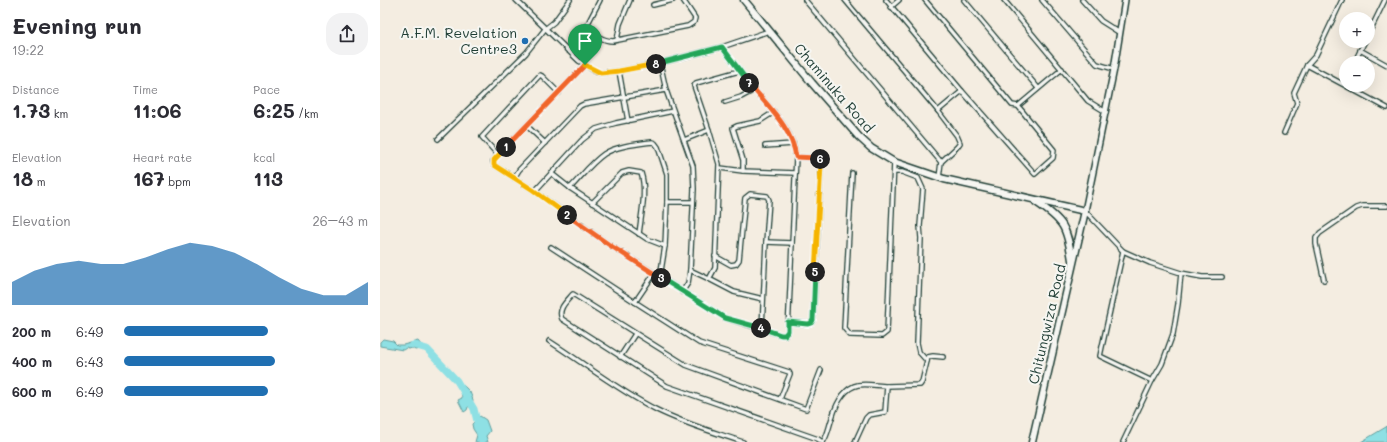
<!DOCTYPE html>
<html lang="en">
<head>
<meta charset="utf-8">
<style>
  :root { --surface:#fff; --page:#f2f2f3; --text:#2b2b33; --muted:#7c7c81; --accent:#1f6fb2 }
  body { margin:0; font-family:Mali,sans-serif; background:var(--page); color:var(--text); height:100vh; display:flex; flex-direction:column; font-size:15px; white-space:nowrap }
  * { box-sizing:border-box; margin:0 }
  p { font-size:13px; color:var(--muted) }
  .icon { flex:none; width:22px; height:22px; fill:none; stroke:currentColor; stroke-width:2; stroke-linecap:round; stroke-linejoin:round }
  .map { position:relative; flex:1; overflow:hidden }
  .panel { display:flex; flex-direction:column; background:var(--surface); width:380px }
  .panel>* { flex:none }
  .fabs { position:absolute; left:959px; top:12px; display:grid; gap:8px }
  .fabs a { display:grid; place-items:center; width:36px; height:36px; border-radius:50%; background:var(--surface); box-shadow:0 4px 16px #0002; font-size:20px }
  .pin { position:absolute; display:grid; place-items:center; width:34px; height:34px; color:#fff; margin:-41px -17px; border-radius:50% 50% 50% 0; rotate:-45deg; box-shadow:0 0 4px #0007 }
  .pin .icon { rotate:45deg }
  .km { position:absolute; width:20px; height:20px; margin:-10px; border-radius:50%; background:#222; color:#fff; font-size:11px; line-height:20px; text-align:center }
  .round { display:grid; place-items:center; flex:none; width:42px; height:42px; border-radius:16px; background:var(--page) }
  .head { display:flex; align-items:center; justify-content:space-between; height:68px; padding:0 12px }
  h1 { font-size:22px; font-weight:700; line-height:30px }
  .metrics { display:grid; grid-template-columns:repeat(3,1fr); gap:6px; height:68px; padding:4px 12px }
  .metrics div { display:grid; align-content:center }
  .metrics b { font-size:20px; font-weight:700 }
  .metrics small { font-size:11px; font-weight:400 }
  .metrics p { font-size:11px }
  .chart { height:112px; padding:8px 12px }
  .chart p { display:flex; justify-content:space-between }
  .chart svg { width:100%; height:72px; margin-top:4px; fill:var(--accent); opacity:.7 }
  ul { padding:0 12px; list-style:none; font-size:13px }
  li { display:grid; grid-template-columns:64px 48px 1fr; align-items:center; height:30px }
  li i { height:10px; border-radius:5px; background:var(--accent) }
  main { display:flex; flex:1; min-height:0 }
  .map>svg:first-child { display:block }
  .water { fill:#8ee0e4; stroke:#629f9e }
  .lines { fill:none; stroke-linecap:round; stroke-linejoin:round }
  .river { stroke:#8ee0e4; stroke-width:7 }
  .minor-casing { stroke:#1f3d34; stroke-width:6 }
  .secondary-casing { stroke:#1f3d34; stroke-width:8 }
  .primary-casing { stroke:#1f3d34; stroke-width:9 }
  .minor { stroke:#f6f6f2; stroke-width:3.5 }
  .secondary { stroke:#f6f6f2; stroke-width:5 }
  .primary { stroke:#f6f6f2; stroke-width:6 }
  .split-1-casing { stroke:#fff; stroke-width:8 }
  .split-2-casing { stroke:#fff; stroke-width:8 }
  .split-3-casing { stroke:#fff; stroke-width:8 }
  .split-4-casing { stroke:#fff; stroke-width:8 }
  .split-5-casing { stroke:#fff; stroke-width:8 }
  .split-6-casing { stroke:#fff; stroke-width:8 }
  .split-7-casing { stroke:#fff; stroke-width:8 }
  .split-8-casing { stroke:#fff; stroke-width:8 }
  .split-9-casing { stroke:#fff; stroke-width:8 }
  .split-1 { stroke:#f0652b; stroke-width:5 }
  .split-2 { stroke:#f5b400; stroke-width:5 }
  .split-3 { stroke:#f0652b; stroke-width:5 }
  .split-4 { stroke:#22a559; stroke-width:5 }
  .split-5 { stroke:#22a559; stroke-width:5 }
  .split-6 { stroke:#f5b400; stroke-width:5 }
  .split-7 { stroke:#f0652b; stroke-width:5 }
  .split-8 { stroke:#22a559; stroke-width:5 }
  .split-9 { stroke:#f5b400; stroke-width:5 }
  .poi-dot { fill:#1f6fb2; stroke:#f6f6f2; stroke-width:1.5 }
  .labels { text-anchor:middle; stroke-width:4; stroke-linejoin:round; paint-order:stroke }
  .poi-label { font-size:14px; fill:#1f3d34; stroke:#f6f6f2; text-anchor:end }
  .street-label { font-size:14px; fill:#1f3d34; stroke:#f6f6f2 }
</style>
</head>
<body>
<main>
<section class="panel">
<div class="head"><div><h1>Evening run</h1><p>19:22</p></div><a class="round"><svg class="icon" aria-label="share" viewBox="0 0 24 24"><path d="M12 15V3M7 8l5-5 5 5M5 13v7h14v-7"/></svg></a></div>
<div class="metrics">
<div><p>Distance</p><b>1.73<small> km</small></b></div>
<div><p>Time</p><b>11:06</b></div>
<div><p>Pace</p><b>6:25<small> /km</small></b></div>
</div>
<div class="metrics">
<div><p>Elevation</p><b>18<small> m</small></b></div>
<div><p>Heart rate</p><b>167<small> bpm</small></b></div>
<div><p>kcal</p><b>113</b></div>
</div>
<div class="chart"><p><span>Elevation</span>26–43 m</p>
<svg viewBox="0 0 160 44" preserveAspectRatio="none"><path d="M0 44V30L10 23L20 19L30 17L40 19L50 19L60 15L70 10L80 6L90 8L100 12L110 19L120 27L130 34L140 38L150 38L160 30V44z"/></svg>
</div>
<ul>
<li><b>200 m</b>6:49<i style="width:59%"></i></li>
<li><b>400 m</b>6:43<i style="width:62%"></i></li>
<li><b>600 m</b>6:49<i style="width:59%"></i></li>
</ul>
</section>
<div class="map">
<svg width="1007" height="442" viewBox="0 0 1007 442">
  <rect width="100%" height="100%" fill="#f4ede1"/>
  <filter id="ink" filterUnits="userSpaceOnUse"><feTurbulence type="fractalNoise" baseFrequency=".025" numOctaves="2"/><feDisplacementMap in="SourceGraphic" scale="8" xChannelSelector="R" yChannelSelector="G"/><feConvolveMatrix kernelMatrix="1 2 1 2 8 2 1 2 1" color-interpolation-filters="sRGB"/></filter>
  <g filter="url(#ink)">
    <!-- water -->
    <g class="water">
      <polygon points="3,339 13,341 17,345 23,345 38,341 42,346 40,349 35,350 32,348 29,349 26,348 23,350 0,346 0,342"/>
      <polygon points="83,385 90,392 93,400 92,404 88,407 87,410 84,412 78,400 82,398 81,390 79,386"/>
      <polygon points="100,416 106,420 110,431 106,436 108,442 95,442 97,435 93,429 92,424"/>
      <polygon points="1007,426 1007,442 981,442 1006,427"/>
    </g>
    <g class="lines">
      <!-- river -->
      <polyline class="river" points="33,345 47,349 77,381 94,409 102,442"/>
      <!-- minor casing -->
      <g class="minor-casing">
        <g id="minor">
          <polyline points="136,0 199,61 215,71 221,73 239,71 280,63 342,47 389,31"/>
          <polyline points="425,0 561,162"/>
          <polyline points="465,0 558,111 577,136 580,143 577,147 561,162 559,178"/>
          <polyline points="506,0 582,91 655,174 673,158 674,150 638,106"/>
          <polyline points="545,0 632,105 638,106 682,69"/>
          <polyline points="584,0 658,88"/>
          <polyline points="624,0 708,101 726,112"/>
          <polyline points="662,0 717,64 734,69"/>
          <polyline points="702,0 721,21 740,33"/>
          <polyline points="273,5 293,0"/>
          <polyline points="511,7 519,0"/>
          <path d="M206,27C214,34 222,41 233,41L308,26L314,22L315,18L303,0"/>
          <polyline points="988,35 1005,0"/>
          <polyline points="237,40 240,24 250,0"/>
          <polyline points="187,50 206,27 220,0"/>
          <polyline points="980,50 1007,65"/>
          <polyline points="280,63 286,90 313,166 314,189 310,270 308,283 302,292"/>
          <polyline points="974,63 985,41"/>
          <path d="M205,65L116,157L113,161L114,165L153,190L228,244L345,318L401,335H405L408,331L416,157C413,129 390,109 374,89C363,75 352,61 342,47"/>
          <polyline points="927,65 1007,108"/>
          <polyline points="239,71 248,121"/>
          <polyline points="345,102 361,97 374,90"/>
          <polyline points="558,111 582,91"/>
          <polyline points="147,126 165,143"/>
          <polyline points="904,133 917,103 914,93 927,65 936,55 962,0"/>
          <polyline points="58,139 146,53 165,29 174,22 190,0"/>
          <polyline points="304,140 329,130"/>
          <polyline points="385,146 413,144"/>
          <polyline points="118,155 102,137 159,76 160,75 162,76 179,93"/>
          <polyline points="340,168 363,171 415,173"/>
          <polyline points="363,171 363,160 353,128 357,126 380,121 394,112"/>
          <polyline points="514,172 522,172 538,178 543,189 540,226 541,238 537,343 539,352 547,361"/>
          <polyline points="171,173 190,188 267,239 285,246"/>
          <polyline points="472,173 464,328 470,335 502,336 507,332 514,162"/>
          <polyline points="134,178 139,170 200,106 204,104 286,90"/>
          <path d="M190,188C201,177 211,163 224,154C236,146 257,144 272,142L275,143L278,147L287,174V202H313"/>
          <polyline points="155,191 202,140 216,129 236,123 293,111"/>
          <path d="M212,203L242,173L249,171L261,173C267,190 261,216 259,234"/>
          <polyline points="705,211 743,251 770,263 801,273 822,277 842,277"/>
          <polyline points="386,242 412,243"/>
          <polyline points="171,247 255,302"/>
          <polyline points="743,251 720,356 772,381"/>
          <polyline points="335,256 351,265 356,264 359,260 365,198 370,194 387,196 389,200 386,242 382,328"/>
          <polyline points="310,270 329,279 354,292 383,299"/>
          <polyline points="274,274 255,302 319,343 409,372 410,374 400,399"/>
          <polyline points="280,277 285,246 287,202"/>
          <polyline points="329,279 335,268 339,164 329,130 314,86 316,83 359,71"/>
          <polyline points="944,280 936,244 936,238 940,233 976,208 982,206 1007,206"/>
          <polyline points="408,322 428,324 431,323 433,320 441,165 441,160 436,158 416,157"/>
          <path d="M169,341C205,364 239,391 277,410C305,424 334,432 363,442"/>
          <polyline points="240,357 255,334"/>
          <path d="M441,370L426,409L306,365L193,294C187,301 177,309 182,319L287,386L438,439L442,442"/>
          <path d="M443,442C448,435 449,426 452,418C456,405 463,388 478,385C487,383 498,386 507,386"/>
          <polyline points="475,442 486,418 489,415 505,412 507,386 540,385 542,382 548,357 553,356 563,357"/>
          <polyline points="743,442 772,381 782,364 793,334 798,304 801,273"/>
        </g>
      </g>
      <!-- secondary casing -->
      <g class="secondary-casing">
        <polyline id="secondary" points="705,211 734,69 745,0"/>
      </g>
      <!-- primary casing -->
      <g class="primary-casing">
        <g id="primary">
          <polyline points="364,0 432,83 479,137 491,148 514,162 564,179 705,211 652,442"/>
          <path d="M656,202C684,221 687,227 692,260"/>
        </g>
      </g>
      <!-- minor -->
      <use href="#minor" class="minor"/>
      <!-- secondary -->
      <use href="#secondary" class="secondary"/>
      <!-- primary -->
      <use href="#primary" class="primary"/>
    </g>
  </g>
  <g class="lines" filter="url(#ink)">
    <!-- split-1 casing -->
    <g class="split-1-casing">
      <polyline id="split-1" points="126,147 205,65"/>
    </g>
    <!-- split-2 casing -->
    <g class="split-2-casing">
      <polyline id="split-2" points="126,147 114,160 114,165 153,190 187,215"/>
    </g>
    <!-- split-3 casing -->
    <g class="split-3-casing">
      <polyline id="split-3" points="187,215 228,244 281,278"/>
    </g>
    <!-- split-4 casing -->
    <g class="split-4-casing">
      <polyline id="split-4" points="281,278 345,318 381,328"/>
    </g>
    <!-- split-5 casing -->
    <g class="split-5-casing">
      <polyline id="split-5" points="381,328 401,335 405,335 408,331 408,322 428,324 431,323 433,320 435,272"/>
    </g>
    <!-- split-6 casing -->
    <g class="split-6-casing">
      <polyline id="split-6" points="435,272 441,165 440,159"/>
    </g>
    <!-- split-7 casing -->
    <g class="split-7-casing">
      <path id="split-7" d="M369,83C386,105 412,127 416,157L436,158L440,159"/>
    </g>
    <!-- split-8 casing -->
    <g class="split-8-casing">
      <polyline id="split-8" points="276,64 342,47 369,83"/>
    </g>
    <!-- split-9 casing -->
    <g class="split-9-casing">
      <polyline id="split-9" points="205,65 221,73 239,71 276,64"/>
    </g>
    <!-- split-1 -->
    <use href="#split-1" class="split-1"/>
    <!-- split-2 -->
    <use href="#split-2" class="split-2"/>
    <!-- split-3 -->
    <use href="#split-3" class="split-3"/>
    <!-- split-4 -->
    <use href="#split-4" class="split-4"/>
    <!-- split-5 -->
    <use href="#split-5" class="split-5"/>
    <!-- split-6 -->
    <use href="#split-6" class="split-6"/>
    <!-- split-7 -->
    <use href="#split-7" class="split-7"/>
    <!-- split-8 -->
    <use href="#split-8" class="split-8"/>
    <!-- split-9 -->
    <use href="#split-9" class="split-9"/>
  </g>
  <!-- markers -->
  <circle class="poi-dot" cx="145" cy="41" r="4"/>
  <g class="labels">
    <!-- poi labels -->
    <g class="poi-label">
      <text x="137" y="38">A.F.M. Revelation<tspan x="137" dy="16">Centre3</tspan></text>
    </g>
    <!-- street labels -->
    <g class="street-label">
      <text transform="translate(454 88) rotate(49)" y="5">Chaminuka Road</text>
      <text transform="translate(667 324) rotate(-77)" y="5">Chitungwiza Road</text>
    </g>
  </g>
</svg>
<div class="fabs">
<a>+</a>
<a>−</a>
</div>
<div class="pin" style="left:205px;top:65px;background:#1e9e55"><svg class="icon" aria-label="arrive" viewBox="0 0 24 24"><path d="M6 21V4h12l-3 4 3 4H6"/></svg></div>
<b class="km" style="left:126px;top:147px">1</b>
<b class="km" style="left:187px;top:215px">2</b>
<b class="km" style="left:281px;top:278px">3</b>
<b class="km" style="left:381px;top:328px">4</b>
<b class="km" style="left:435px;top:272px">5</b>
<b class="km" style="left:440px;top:159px">6</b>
<b class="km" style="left:369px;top:83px">7</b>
<b class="km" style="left:276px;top:64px">8</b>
</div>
</main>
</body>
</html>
